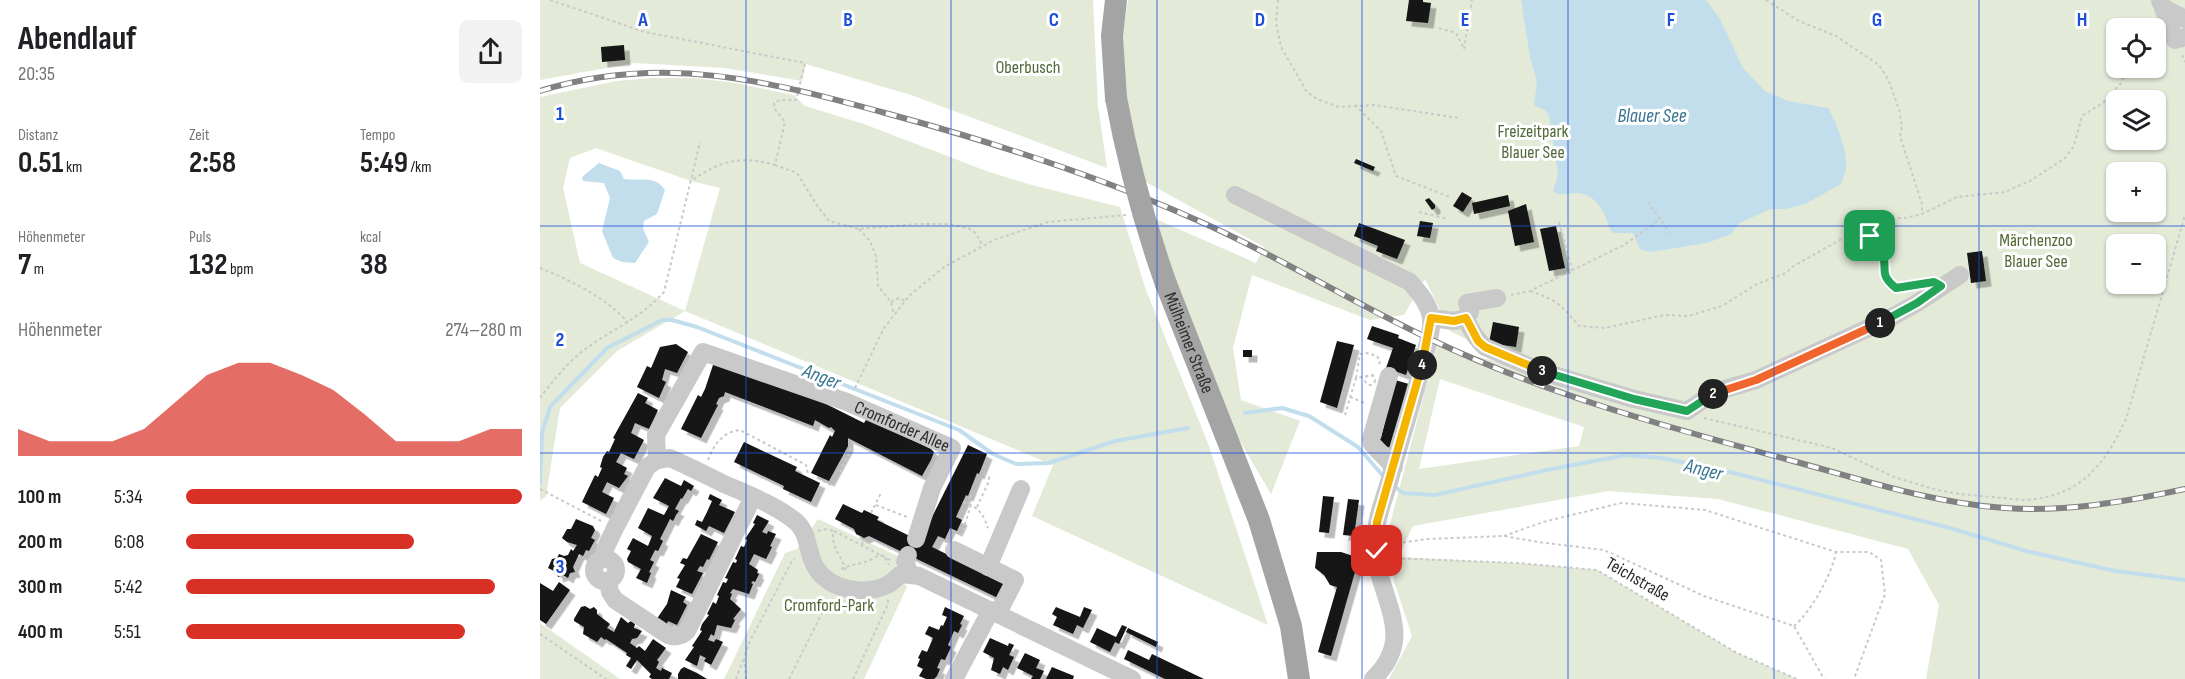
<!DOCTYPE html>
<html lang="de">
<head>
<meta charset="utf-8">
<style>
  :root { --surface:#fff; --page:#f2f2f2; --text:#202124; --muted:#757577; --accent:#d93025 }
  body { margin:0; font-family:"Sofia Sans Condensed",sans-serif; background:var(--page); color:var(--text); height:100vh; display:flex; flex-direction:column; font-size:22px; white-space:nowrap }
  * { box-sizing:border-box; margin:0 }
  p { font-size:20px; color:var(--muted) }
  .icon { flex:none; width:33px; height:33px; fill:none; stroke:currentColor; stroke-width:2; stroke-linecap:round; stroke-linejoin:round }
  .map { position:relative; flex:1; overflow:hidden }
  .drawer { display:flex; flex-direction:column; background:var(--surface); width:540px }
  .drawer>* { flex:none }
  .buttons { position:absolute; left:1566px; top:18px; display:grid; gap:12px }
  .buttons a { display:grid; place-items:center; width:60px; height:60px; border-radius:9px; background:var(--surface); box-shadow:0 2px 4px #0004; font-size:30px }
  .pin { position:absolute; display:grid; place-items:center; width:51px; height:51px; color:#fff; margin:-26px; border-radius:12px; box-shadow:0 3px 9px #0006 }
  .km { position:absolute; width:30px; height:30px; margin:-15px; border-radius:50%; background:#222; color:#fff; font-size:16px; line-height:30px; text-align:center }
  .round { display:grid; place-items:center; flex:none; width:63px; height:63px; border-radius:9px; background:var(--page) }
  .overview { display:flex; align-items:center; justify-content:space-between; height:102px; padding:0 18px }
  h1 { font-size:33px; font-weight:700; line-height:45px }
  .metrics { display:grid; grid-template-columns:repeat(3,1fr); gap:9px; height:102px; padding:6px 18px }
  .metrics div { display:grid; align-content:center }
  .metrics b { font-size:30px; font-weight:700 }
  .metrics small { font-size:16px; font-weight:400 }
  .metrics p { font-size:16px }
  .chart { height:168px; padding:12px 18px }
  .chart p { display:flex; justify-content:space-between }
  .chart svg { width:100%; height:108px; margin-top:6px; fill:var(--accent); opacity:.7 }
  ul { padding:0 18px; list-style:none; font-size:20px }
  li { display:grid; grid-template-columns:96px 72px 1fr; align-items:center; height:45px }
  li i { height:15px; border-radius:8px; background:var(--accent) }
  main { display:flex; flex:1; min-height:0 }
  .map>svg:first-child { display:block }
  .green { fill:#e3ead8; fill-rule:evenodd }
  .water { fill:#c2deec }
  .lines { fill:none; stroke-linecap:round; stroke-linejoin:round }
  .stream { stroke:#c2deec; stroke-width:4 }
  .building { fill:#131313; filter:url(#shadow) }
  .path { stroke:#c9c9c9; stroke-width:2; stroke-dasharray:3 3; stroke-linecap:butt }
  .minor { stroke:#c9c9c9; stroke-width:18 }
  .major { stroke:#a4a4a4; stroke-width:22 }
  .rail-casing { stroke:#818181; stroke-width:6 }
  .rail { stroke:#fff; stroke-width:4; stroke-dasharray:11; stroke-linecap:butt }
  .major-bridge { stroke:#a4a4a4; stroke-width:22 }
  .split-1-casing { stroke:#fff; stroke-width:12 }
  .split-2-casing { stroke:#fff; stroke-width:12 }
  .split-3-casing { stroke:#fff; stroke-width:12 }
  .split-4-casing { stroke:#fff; stroke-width:12 }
  .split-5-casing { stroke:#fff; stroke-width:12 }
  .split-1 { stroke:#22a559; stroke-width:8 }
  .split-2 { stroke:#f0652b; stroke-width:8 }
  .split-3 { stroke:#22a559; stroke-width:8 }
  .split-4 { stroke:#f5b400; stroke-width:8 }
  .split-5 { stroke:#f5b400; stroke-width:8 }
  .grid { fill:none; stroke:#1d4ed8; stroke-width:1.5; stroke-opacity:0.55 }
  .labels { text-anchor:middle; stroke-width:6; stroke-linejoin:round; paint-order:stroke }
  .park-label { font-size:18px; fill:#526838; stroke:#fff }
  .street-label { font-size:18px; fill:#2c2c2c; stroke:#fff }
  .water-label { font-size:20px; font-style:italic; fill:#377490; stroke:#fff }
  .grid-label { font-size:20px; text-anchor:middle; font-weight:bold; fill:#1d4ed8; stroke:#fff; stroke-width:6; stroke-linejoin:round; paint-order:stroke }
</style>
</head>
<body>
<main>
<section class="drawer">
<div class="overview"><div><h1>Abendlauf</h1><p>20:35</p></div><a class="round"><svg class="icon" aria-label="share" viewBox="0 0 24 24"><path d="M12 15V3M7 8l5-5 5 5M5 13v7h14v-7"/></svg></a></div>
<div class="metrics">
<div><p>Distanz</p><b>0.51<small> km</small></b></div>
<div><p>Zeit</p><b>2:58</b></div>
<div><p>Tempo</p><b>5:49<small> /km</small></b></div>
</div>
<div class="metrics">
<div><p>Höhenmeter</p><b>7<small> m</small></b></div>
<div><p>Puls</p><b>132<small> bpm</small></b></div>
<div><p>kcal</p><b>38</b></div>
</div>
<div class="chart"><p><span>Höhenmeter</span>274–280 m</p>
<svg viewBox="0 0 160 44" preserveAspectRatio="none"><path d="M0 44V33L10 38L20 38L30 38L40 33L50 22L60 11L70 6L80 6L90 11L100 17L110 27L120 38L130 38L140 38L150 33L160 33V44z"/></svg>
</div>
<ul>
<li><b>100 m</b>5:34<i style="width:100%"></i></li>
<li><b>200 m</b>6:08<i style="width:68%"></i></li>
<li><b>300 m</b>5:42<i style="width:92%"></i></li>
<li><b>400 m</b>5:51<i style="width:83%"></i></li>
</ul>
</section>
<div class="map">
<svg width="1645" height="679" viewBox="0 0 1645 679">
  <defs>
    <filter id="shadow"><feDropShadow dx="5.5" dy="5.5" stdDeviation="0" flood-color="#0004"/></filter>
  </defs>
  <rect width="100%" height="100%" fill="#fff"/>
  <!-- green -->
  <g class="green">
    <polygon points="0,0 553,0 558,106 567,168 371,95 266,64 262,81 185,68 94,63 0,80"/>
    <path d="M588,0H1645V679H1386L1399,605L1368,549L1178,499L1068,491L873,526L858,557L978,563L1057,570L1197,653L1257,679H849L872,636L854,581L849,528L897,345L990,371L910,331L885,279L864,315L830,320L712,275L693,348L701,400L760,421L731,494L697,436L644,308L616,219L716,263L724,247L604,181L586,103L583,34ZM1576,28H1616V68H1576ZM1576,100H1616V140H1576ZM1576,172H1616V212H1576ZM1576,244H1616V284H1576ZM900,379L1044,427L1039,446L879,469Z"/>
    <path d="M113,78H154L196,83L254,95L265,106L324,124L449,172L492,185L580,207L606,290L669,446L728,625L492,516L513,465L145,311L77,351L20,408L6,496L0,501V97L76,81ZM56,148L151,181L180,188L145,311L40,263L23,188L30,158Z"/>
    <polygon points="278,519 360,557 353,572 367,587 324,679 184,679 245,553 257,549"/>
    <polygon points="0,623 80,679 0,679"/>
  </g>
  <!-- water -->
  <g class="water">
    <path d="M981,0H1166L1180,19L1203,68L1225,91L1248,101L1288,108C1296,122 1307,149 1306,165C1306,172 1303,178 1301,184L1265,204L1245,209H1230L1198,224L1191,234L1167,243L1110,252L1101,250L1093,233H1074L1070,230C1066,214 1056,193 1036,193C1027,193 1020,197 1013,191L1018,175L1009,116L1005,110L994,105L997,82L990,57Z"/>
    <path d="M59,163L80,171L84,179C100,181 116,175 125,190L117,214L104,221L103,228L109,242L95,263L82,262L73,258L62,231L70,198L64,183L43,181L42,177Z"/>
  </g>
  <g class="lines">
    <!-- stream -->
    <g class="stream">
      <polyline points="705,413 742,408 769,416 818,447 844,477"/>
      <polyline points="0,483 2,433 10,407 67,348 122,320 132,320 157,327 419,430 453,454 476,464 509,463 575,441 648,428"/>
      <polyline points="854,486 863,493 895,495 1007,470 1086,455 1122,458 1194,473 1410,528 1486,551 1575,571 1645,580"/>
    </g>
  </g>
  <!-- building -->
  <g class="building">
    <polygon points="869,0 883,0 883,2 891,3 888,23 866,21"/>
    <polygon points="84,45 85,60 62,62 61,47"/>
    <polygon points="816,159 835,167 833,171 814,163"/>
    <polygon points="922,192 932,198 923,212 913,206"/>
    <polygon points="968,195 970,206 934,214 932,203"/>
    <polygon points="889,198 895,205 895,208 892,210 885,200"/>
    <polygon points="986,204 994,242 975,246 968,211"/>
    <polygon points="880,221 893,223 890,238 877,236"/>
    <polygon points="819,223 865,240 857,259 836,251 838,246 814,236"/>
    <polygon points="1016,226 1025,268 1009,271 1000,229"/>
    <polygon points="1442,251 1446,281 1431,283 1427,253"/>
    <polygon points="953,322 979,327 976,347 949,343"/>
    <polygon points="832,326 859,335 858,338 876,345 866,375 846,368 853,348 827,339"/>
    <polygon points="797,341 814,345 797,408 780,402"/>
    <polygon points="136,344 148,352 137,373 125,369 122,380 126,382 119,398 97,387 107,366 111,368 120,347"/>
    <rect x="703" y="350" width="9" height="7"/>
    <polygon points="175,359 282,402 324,423 327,418 391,449 394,452 391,460 382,476 308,438 308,446 289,481 271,473 290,435 292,437 295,431 291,427 289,428 275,420 273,426 185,392 184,396 179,398 176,404 178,405 161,438 141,429 158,395 161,397 165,389"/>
    <polygon points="855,380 869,384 851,448 842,445 837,441 841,438"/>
    <polygon points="98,393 108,398 105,403 118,410 109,429 95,423 91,433 104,440 94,459 81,453 76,462 87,468 84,474 88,476 79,488 67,482 62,492 74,498 66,514 42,502 55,475 58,477 62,468 60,467 63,457 67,451 69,452 75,439 73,438"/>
    <polygon points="204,442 257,467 255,471 280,483 271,502 243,489 244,486 194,462"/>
    <polygon points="428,445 447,454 439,474 437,473 428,496 426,495 416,517 422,520 417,531 410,528 405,539 398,536 392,547 468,584 460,599 329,536 324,538 316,534 314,529 295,519 303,504 322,513 324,510 339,517 337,520 380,541"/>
    <polygon points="125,478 141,486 144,480 154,486 151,491 148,489 142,499 141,498 135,509 139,511 136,515 133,521 130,519 120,539 123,541 118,551 115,550 110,560 114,562 109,572 111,573 107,583 96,578 101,569 88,562 87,559 91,551 87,549 93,538 108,546 112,536 98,528 108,508 124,515 129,506 113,498"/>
    <polygon points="170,494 182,500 179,505 195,512 184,533 169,526 166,531 155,525 157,520 162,522 167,512 172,501 168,499"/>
    <polygon points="783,496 794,497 789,533 779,532"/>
    <polygon points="808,499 819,500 814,536 803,535"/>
    <polygon points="217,515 229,521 222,532 227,534 228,531 236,534 230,546 232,547 226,559 214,554 209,564 218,570 217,573 219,574 215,582 213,581 211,583 213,584 209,594 193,589 190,593 192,594 190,599 201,609 193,619 195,620 191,628 177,625 174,636 171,634 168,640 174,642 176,639 183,642 171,665 164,661 166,658 160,655 157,666 145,660 154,647 152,646 162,631 160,630 162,624 169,615 167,614 173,602 176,604 179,596 177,595 183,582 186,583 188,579 185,578 193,562 196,563 197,560 195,559 201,546 204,547 207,540 205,539 215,524 213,523"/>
    <polygon points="36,519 53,526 55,530 51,538 55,540 49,551 46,550 43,556 39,554 33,567 35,572 30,573 28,578 23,575 18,577 16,572 8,568 12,559 17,558 19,554 24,556 28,555 31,549 33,551 37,545 27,542 22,538 27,529 31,529"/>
    <polygon points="161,534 178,542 169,560 167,559 163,567 160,566 157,571 163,573 152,594 136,587 140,579 137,578 145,565 140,563 143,558 147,559"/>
    <polygon points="777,552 801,552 819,558 791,656 778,652 797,587 790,585 784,575 775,568"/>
    <polygon points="19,582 30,590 6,624 0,620 0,583 13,591"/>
    <polygon points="131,590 146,597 143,602 147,605 137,625 128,621 126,626 116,620 127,604"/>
    <polygon points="45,606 50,609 54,607 57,610 57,614 70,624 67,628 74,632 81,617 88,623 91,621 95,624 94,628 102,631 97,638 92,639 90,643 97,648 99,646 105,651 113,639 126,648 117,660 119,662 116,668 121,671 122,668 132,673 129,679 112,679 109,677 111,674 97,660 91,669 86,666 91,658 86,655 87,653 66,639 65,640 61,637 57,642 43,634 44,627 34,621 34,619 41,607"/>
    <polygon points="405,607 424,616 420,624 422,625 418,633 414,631 408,645 411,647 405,660 401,659 397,668 400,669 397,676 394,679 386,679 379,676 383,669 377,666 380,659 378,658 382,650 387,652 393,638 385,634 389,626 399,630 401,625 403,626 407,617 402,615"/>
    <polygon points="516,607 540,617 544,607 552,610 543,628 537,625 533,634 513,625 517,617 512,614"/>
    <polygon points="582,625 587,627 579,644 575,642 570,652 550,642 557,628 576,637"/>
    <polygon points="588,628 618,642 616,647 586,632"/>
    <polygon points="450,638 468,646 469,643 474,645 469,655 474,657 468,670 463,667 460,674 451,670 454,658 443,652"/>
    <polygon points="588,650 609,660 612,654 664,679 625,679 584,659"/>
    <polygon points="485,653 500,660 496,668 504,671 500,679 491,679 493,676 477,668"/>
    <polygon points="144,667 157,673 167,679 138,679 138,674 141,669"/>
    <polygon points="512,667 534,676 533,679 506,679"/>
  </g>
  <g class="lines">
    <!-- path -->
    <g class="path">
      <path d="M10,0L105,32L265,63L256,100H240L234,103L235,109L245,122L235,165C201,155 179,161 151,181"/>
      <polyline points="738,0 736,23 741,47 767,92 777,99 799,107 834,105 919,118"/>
      <polyline points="1226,0 1259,21 1296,36 1339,65 1348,79 1359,109 1362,126 1360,136 1382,204 1382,214"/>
      <polyline points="899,28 916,33 924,49"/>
      <polyline points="924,49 932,0"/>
      <polyline points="1642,55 1645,62"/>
      <polyline points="815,105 841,131 856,176 910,197"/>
      <polyline points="235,165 257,173 276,204 289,221 319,229 379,224 409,224 430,229 436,234 443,246"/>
      <polyline points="1108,202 1130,233"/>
      <polyline points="879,212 908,219"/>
      <path d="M1331,221V240C1334,243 1337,244 1339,247C1351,260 1336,272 1356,288L1377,285"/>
      <polyline points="1019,222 1032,270"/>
      <polyline points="319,229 330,241 336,256 338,286 351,302 353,311 357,311"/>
      <path d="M0,268C28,279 69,299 88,323"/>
      <path d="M990,291C1016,300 1021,304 1039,326L1065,328L1124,315L1148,316L1182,306L1217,284L1246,273L1252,267L1305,237L1314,228L1335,218H1365L1382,214L1417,197L1465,192L1492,180L1525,158L1534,146L1542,116L1564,102L1581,83L1588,68"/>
      <polyline points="971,295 990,291 1084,245 1120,219"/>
      <polyline points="351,302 359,298 365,301"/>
      <circle cx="830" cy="380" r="5"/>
      <polyline points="816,378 820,354 827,353 837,356 840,361 839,366"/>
      <polyline points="315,388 344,328 369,296 404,267 454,240 508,222 586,215"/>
      <polyline points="810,397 827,404"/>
      <path d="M0,398C13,381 27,363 44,350C71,330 101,318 124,292L160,142"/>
      <polyline points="805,415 816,378 834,375"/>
      <path d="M1164,418L1292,448L1354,477L1397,490L1420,494L1484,500C1540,497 1564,466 1586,419L1645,215"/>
      <path d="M168,460C174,445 182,432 200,430L266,465L268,474"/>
      <polyline points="300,472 313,445 312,440"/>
      <polyline points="283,481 293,486"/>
      <polyline points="0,489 61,521"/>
      <path d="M423,502C438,507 443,513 448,528"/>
      <polyline points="428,504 431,495 429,494"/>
      <polyline points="336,505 367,517"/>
      <polyline points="437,507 449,481 449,477 440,472"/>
      <polyline points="331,513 341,493"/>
      <path d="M290,530L293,531C292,551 302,555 306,572"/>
      <polyline points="278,531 287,529"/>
      <polyline points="294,531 350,560"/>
      <polyline points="320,536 323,545"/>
      <polyline points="421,536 431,505"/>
      <polyline points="964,536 1003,522 1081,503 1165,510 1296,552 1329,552 1341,560 1345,594 1314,679"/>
      <polyline points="851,544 888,539 964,536 998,542 1064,550 1164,596 1254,626 1284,679"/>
      <polyline points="850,558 978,563 1057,570 1197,653 1257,679"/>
      <path d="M301,569C314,563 327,564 339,555L344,556L349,565"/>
      <path d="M1254,626C1271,612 1292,574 1296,552"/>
      <polyline points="0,634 66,679"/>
      <polyline points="196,679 203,660"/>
      <polyline points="206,679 204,657 209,643 252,561 255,559"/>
      <polyline points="249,679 289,599"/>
      <polyline points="313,679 348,604 348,599"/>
    </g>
    <!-- minor -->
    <g class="minor">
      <polyline points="1620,0 1635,40 1645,37"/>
      <polyline points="1624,8 1645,19"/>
      <path d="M695,195L870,282C879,293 888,302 891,317C893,331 886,348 883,362C874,398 862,435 852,471C848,489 840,506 837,524C834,542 836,565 842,583C854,621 866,647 833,679"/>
      <path d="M957,298L927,303L930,312L926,318C930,329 936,339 945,347L1000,371L1094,399L1147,411L1175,392L1216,380L1350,318L1377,303L1420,275"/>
      <polyline points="891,318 914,321 926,318"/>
      <polyline points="849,376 831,439 832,444 854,467"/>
      <path id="s1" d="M117,460L116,435L163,352L307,402L412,448L392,488L376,539"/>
      <polyline points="414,550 475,580 458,613"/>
      <polyline points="368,555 365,562 370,574"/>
      <path d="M64,559L65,549L75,528L107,467L117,460L130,458C148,466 166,475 184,484C207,494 233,504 254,520C270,532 266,552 276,568C290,590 324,596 347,585C352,583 357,577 361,574L379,576L592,679"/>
      <circle cx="65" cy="570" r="11"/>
      <polyline points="448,567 481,489"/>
      <path d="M68,581L70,592L75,600L128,635C136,638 141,637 147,631L213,497"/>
      <polyline points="414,679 451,610"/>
    </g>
    <!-- major -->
    <g class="major">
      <polyline points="576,0 572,36 576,98"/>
      <path id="s2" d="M626,284L719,520L751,626L759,679"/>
    </g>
    <!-- rail casing -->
    <g class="rail-casing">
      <path id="rail" d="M0,91C124,53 228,81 349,114C452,142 555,175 652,218C735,254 811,302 892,340C1007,395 1131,428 1253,461C1323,480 1392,503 1465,508C1526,512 1585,502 1645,489"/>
    </g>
    <!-- rail -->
    <use href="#rail" class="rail"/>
    <!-- major-bridge -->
    <path class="major-bridge" d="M576,98C588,163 604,222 626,284"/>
  </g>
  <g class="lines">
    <!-- split-1 casing -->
    <g class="split-1-casing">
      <path id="split-1" d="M1330,236C1332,244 1338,245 1342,252C1349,268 1337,273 1356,288L1394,282L1401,286L1377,303L1340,323"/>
    </g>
    <!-- split-2 casing -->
    <g class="split-2-casing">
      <polyline id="split-2" points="1173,394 1216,380 1340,323"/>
    </g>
    <!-- split-3 casing -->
    <g class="split-3-casing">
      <polyline id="split-3" points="1002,371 1094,399 1147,411 1173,394"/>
    </g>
    <!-- split-4 casing -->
    <g class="split-4-casing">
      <polyline id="split-4" points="882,365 891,318 914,321 926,318 938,341 945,347 1002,371"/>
    </g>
    <!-- split-5 casing -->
    <g class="split-5-casing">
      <polyline id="split-5" points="837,551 837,522 882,365"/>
    </g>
    <!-- split-1 -->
    <use href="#split-1" class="split-1"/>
    <!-- split-2 -->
    <use href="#split-2" class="split-2"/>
    <!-- split-3 -->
    <use href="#split-3" class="split-3"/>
    <!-- split-4 -->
    <use href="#split-4" class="split-4"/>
    <!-- split-5 -->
    <use href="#split-5" class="split-5"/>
  </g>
  <!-- grid -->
  <path class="grid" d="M206,0V679M411,0V679M617,0V679M822,0V679M1028,0V679M1234,0V679M1439,0V679M0,226H1645M0,453H1645"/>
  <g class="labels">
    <!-- park labels -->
    <g class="park-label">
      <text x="488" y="73">Oberbusch</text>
      <text x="993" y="137">Freizeitpark<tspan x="993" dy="21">Blauer See</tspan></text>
      <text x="1496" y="246">Märchenzoo<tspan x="1496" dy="21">Blauer See</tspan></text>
      <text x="289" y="611">Cromford-Park</text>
    </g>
    <!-- street labels -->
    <g class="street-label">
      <text dy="6" stroke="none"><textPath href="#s2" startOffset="63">Mülheimer Straße</textPath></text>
      <text dy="6" stroke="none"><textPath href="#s1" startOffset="333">Cromforder Allee</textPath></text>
      <text transform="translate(1098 579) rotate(30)" y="6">Teichstraße</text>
    </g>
    <!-- water labels -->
    <g class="water-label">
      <text x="1112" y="122">Blauer See</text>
      <text transform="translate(282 376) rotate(21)" y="7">Anger</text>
      <text transform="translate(1164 469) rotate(14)" y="7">Anger</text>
    </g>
  </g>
  <g class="grid-label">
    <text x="103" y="26">A</text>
    <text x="308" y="26">B</text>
    <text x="514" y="26">C</text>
    <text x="720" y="26">D</text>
    <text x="925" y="26">E</text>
    <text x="1131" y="26">F</text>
    <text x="1337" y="26">G</text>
    <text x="1542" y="26">H</text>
    <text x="20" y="120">1</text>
    <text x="20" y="346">2</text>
    <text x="20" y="573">3</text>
  </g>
</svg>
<div class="buttons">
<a><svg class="icon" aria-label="locate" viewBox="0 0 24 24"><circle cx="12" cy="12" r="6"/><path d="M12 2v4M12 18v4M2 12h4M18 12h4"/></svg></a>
<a><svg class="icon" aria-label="layers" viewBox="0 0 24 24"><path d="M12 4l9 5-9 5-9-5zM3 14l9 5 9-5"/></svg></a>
<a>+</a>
<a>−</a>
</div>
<div class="pin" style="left:1330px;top:236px;background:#1e9e55"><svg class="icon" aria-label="arrive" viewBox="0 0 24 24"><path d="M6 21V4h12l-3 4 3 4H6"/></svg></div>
<div class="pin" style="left:837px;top:551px;background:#d93025"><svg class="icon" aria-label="check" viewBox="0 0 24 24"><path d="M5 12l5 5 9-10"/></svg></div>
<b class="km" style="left:1340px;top:323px">1</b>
<b class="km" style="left:1173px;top:394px">2</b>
<b class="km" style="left:1002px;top:371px">3</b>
<b class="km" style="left:882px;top:365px">4</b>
</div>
</main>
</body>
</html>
